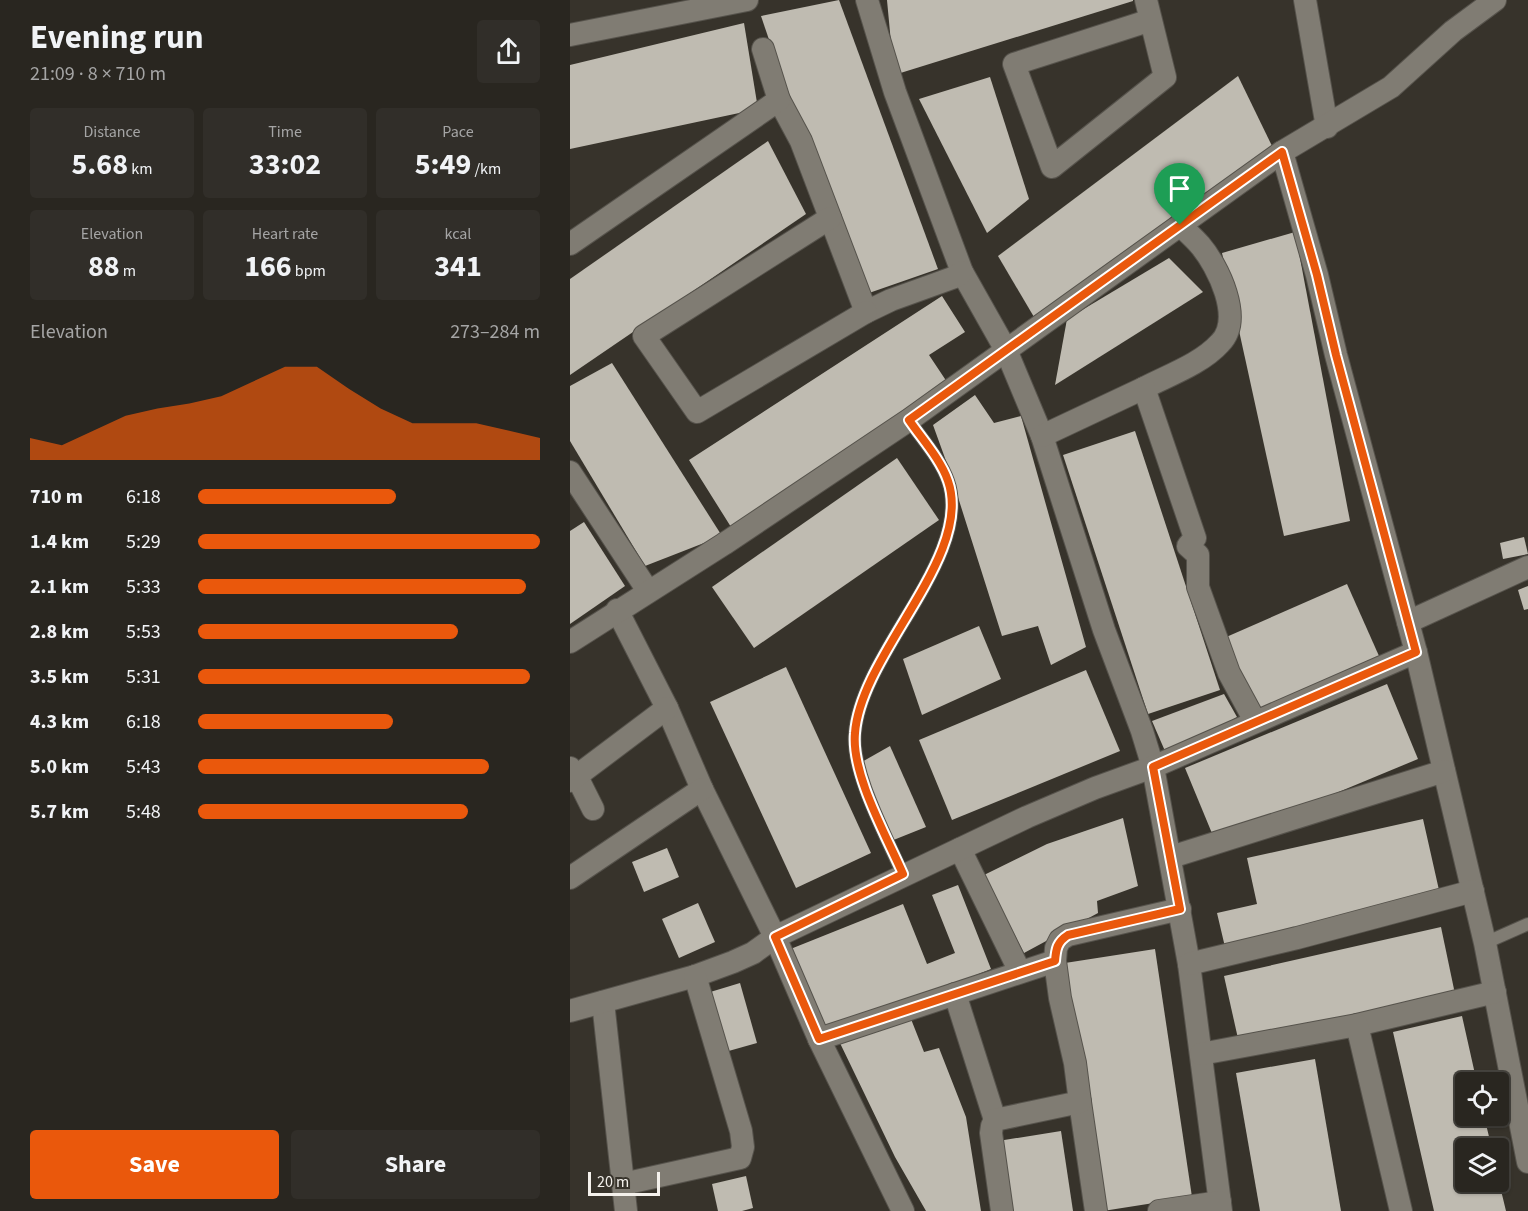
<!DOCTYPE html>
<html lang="en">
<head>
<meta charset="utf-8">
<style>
  :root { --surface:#292620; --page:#312e29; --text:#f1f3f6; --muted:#a5a5a5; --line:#45433e; --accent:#ea580c }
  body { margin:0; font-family:"Source Sans 3",sans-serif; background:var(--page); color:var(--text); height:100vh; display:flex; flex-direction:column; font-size:22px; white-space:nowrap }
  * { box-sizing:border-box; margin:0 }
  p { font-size:20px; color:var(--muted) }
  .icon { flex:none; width:33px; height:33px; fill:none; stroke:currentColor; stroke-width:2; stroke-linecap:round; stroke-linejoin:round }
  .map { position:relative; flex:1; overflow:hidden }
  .drawer { display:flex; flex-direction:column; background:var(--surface); width:570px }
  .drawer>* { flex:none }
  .buttons { position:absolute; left:885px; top:1072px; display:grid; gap:12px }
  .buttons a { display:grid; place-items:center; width:54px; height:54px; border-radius:6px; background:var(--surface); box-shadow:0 2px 4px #0004,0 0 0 2px var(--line); font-size:30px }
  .scale { position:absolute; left:18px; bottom:15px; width:72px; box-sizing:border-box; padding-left:6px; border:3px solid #f4f1ec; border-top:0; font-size:16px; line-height:21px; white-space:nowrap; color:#f4f1ec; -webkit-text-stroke:4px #37332b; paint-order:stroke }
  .pin { position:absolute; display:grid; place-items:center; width:51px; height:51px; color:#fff; margin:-62px -26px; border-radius:50% 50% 50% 0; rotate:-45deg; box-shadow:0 0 6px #0007 }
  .pin .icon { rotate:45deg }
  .round { display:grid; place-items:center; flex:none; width:63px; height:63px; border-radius:6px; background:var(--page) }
  .summary { display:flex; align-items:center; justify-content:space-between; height:102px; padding:0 30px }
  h1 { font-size:33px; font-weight:700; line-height:45px }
  .figures { display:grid; grid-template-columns:repeat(3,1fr); gap:9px; height:102px; padding:6px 30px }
  .figures div { display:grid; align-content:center; border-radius:6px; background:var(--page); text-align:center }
  .figures b { font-size:30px; font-weight:700 }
  .figures small { font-size:16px; font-weight:400 }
  .figures p { font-size:16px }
  .chart { height:168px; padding:12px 30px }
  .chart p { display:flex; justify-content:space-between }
  .chart svg { width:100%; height:108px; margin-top:6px; fill:var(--accent); opacity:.7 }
  .button { display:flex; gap:12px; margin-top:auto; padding:12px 30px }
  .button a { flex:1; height:69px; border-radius:6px; background:var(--accent); color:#fff; font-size:24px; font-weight:700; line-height:69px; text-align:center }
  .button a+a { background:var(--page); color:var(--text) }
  ul { padding:0 30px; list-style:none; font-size:20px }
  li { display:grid; grid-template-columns:96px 72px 1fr; align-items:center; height:45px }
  li i { height:15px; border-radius:8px; background:var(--accent) }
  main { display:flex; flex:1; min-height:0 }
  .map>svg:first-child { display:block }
  .building { fill:#bfbbb1 }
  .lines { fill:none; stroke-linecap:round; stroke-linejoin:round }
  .lane-casing { stroke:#56534c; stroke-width:14 }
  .street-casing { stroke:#56534c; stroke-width:24 }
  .lane { stroke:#807c73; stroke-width:12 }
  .street { stroke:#807c73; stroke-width:22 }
  .route-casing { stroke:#fff; stroke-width:12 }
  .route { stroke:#ea580c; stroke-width:8 }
</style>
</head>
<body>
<main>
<section class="drawer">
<div class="summary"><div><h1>Evening run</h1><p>21:09 · 8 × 710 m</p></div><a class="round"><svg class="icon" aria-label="share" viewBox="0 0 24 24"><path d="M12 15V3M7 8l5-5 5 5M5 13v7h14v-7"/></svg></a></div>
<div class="figures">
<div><p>Distance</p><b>5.68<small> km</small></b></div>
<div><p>Time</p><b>33:02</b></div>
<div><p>Pace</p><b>5:49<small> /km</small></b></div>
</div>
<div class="figures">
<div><p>Elevation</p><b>88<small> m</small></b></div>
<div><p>Heart rate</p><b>166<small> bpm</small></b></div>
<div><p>kcal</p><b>341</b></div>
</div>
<div class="chart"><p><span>Elevation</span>273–284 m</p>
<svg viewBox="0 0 160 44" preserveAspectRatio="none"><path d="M0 44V35L10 38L20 32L30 26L40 23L50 21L60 18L70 12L80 6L90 6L100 15L110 23L120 29L130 29L140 29L150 32L160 35V44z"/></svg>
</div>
<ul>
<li><b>710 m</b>6:18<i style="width:58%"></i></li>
<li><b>1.4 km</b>5:29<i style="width:100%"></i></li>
<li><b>2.1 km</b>5:33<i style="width:96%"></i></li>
<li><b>2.8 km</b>5:53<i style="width:76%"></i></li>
<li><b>3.5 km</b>5:31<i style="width:97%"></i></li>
<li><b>4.3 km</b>6:18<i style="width:57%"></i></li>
<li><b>5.0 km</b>5:43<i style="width:85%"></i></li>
<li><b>5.7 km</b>5:48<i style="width:79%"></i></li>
</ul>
<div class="button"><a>Save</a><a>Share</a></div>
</section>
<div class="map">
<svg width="958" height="1211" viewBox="0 0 958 1211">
  <rect width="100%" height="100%" fill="#37332b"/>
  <!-- building -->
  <g class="building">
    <polygon points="269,0 368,269 299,293 228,125 191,16"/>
    <polygon points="317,0 563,0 563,1 324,75"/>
    <polygon points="174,23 188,109 0,149 0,65"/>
    <polygon points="668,76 703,148 464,317 428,256"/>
    <polygon points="420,77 459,199 417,233 349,99"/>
    <polygon points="198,141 236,214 0,375 0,279"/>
    <polygon points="725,232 780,521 714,536 652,253"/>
    <polygon points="599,258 633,292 485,385 497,319"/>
    <polygon points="372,296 395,332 359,355 379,385 161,527 119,460"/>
    <polygon points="42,363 152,536 75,566 0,441 0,386"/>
    <polygon points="405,395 424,423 451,416 516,647 481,665 468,626 432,636 380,472 363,425"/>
    <polygon points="565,431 650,690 578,714 493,455"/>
    <polygon points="327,458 369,520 184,648 142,587"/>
    <polygon points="14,522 55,586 0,624 0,531"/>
    <polygon points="954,537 958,554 933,559 930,543"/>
    <polygon points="777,584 809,656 686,711 654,638"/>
    <polygon points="958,586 958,609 954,610 948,590"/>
    <polygon points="409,626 431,679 352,715 333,659"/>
    <polygon points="216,667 301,853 226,888 140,702"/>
    <polygon points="516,670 550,751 382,820 349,740"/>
    <polygon points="817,684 848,759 646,843 615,768"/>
    <polygon points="654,694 667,717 598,758 582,721"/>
    <polygon points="320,746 356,827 321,841 290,763"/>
    <polygon points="553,818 568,886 527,901 528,913 454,953 414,875 477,844"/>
    <polygon points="853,819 871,899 655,947 647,913 687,904 677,858"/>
    <polygon points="97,848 109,877 74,892 62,862"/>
    <polygon points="388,885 421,969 253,1037 218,950 333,904 357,964 385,953 362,895"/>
    <polygon points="128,903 145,942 109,958 92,919"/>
    <polygon points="871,927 885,994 669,1043 654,976"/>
    <polygon points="585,949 622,1197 533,1211 495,963"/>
    <polygon points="170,983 187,1043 155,1052 137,993"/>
    <polygon points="339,1014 354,1052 369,1048 396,1117 411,1211 356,1211 325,1157 269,1041"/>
    <polygon points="892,1016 907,1083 896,1083 896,1116 914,1116 922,1149 896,1149 896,1182 929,1182 936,1211 864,1211 823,1032"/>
    <polygon points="745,1059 771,1211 690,1211 666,1073"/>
    <polygon points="491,1131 503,1211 439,1211 428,1141"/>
    <polygon points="176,1176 183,1208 172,1211 148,1211 142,1184"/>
  </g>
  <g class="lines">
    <!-- lane casing -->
    <g class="lane-casing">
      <g id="lane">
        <path d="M333,875C317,837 281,773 285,733C291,653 404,556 378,481C371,460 352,439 339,420"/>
        <polyline points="915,943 958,924"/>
      </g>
    </g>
    <!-- street casing -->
    <g class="street-casing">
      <g id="street">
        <polyline points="297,0 325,92 392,272 436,350 472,436 534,630 572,731 583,767 619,964 651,1211"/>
        <polyline points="576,0 595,77 482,167 444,64 581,20"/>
        <polyline points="735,0 757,127"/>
        <polyline points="0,35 177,0"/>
        <polyline points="209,100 231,141 296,312 321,300 385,277 392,272"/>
        <polyline points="712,152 747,275 766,355 846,652 915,943 958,1162"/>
        <polyline points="260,218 74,336 127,412 296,312"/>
        <polyline points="0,244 209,100 193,49"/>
        <path d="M574,388C599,375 631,364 650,343C674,319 648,266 630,245C624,238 617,232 610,225"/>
        <polyline points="472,436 574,388 625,538 618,546 628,555 628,587 659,673 685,721"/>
        <polyline points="0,472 78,591"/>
        <polyline points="47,610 97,708 132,789 205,937 249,1039 333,1211"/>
        <polyline points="838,622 958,567"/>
        <polyline points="0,642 154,544 339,420 712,152 821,87 883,31 925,0"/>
        <polyline points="0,768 7,777 23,809"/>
        <polyline points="0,781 97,708"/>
        <polyline points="390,849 450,972"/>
        <polyline points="601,857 874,771"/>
        <polyline points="0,878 132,789"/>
        <polyline points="619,964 727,938 903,891"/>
        <polyline points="385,994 425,1120"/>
        <polyline points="33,1002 56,1211"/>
        <polyline points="0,1011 125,976 163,962 183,953 205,937 457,817 525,788 583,767 846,652"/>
        <polyline points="787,1025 925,992"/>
        <polyline points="249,1039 485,961"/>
        <polyline points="631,1054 787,1025 831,1211"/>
        <polyline points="510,1102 526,1211"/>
        <polyline points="53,1184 170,1158 173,1147 171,1131 125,976"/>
        <polyline points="432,1211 421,1133 422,1126 425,1120 510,1102 505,1063 490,998 485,961 486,948 490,940 498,935 610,909"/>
        <polyline points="589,1211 650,1202"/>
      </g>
    </g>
    <!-- lane -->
    <use href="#lane" class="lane"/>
    <!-- street -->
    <use href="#street" class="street"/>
  </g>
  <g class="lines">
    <!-- route casing -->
    <g class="route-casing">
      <path id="route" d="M712,152L747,275L766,355L846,652L583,767L610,909L498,935C487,942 486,949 485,961L249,1039L205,937L333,874C317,837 281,774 285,733C291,653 404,556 378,481C371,460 352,439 339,420Z"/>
    </g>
    <!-- route -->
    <use href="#route" class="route"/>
  </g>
</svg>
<div class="buttons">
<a><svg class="icon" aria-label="locate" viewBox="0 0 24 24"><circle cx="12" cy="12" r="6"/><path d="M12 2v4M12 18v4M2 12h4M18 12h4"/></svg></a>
<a><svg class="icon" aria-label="layers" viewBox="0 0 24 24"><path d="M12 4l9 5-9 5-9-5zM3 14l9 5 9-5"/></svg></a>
</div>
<div class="scale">20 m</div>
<div class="pin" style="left:610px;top:225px;background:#1e9e55"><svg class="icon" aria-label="arrive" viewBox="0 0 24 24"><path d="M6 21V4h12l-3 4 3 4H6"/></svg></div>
</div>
</main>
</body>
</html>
